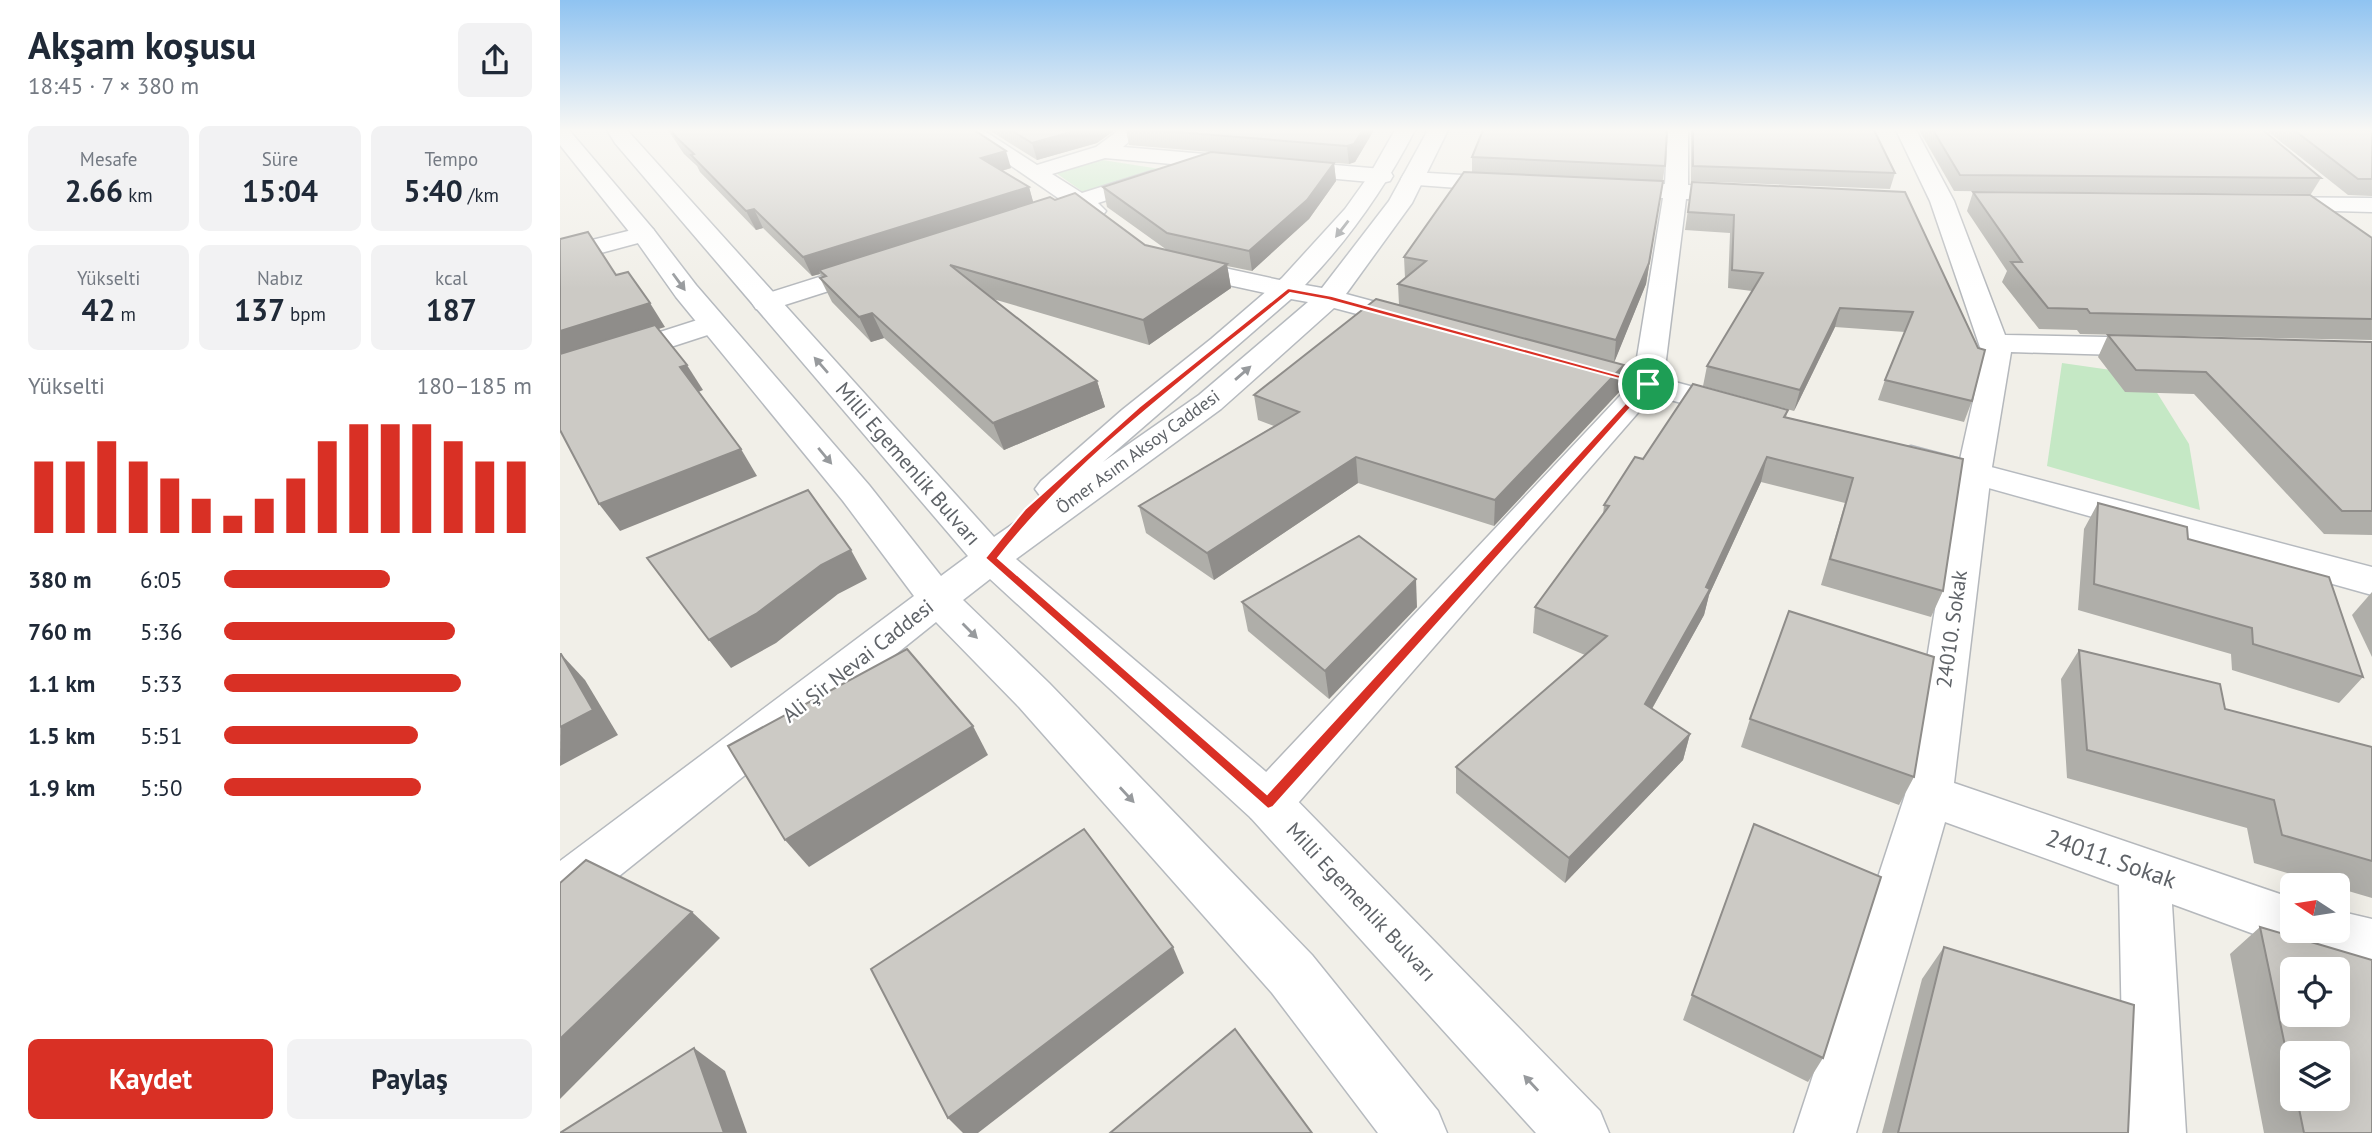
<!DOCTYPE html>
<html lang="tr">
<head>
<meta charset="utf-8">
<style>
  :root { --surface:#fff; --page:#f2f2f3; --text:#1f2937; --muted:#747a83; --accent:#d93025 }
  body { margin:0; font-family:"PT Sans",sans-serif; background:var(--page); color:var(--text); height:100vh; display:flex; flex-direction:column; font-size:26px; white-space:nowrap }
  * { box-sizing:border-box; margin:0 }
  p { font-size:23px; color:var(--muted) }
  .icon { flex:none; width:38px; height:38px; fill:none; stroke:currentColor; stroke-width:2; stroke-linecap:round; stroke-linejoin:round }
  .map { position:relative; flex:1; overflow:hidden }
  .panel { display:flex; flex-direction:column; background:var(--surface); width:560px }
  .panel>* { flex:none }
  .needle { width:46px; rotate:282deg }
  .tools { position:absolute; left:1720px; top:873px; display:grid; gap:14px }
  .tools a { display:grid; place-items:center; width:70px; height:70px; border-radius:10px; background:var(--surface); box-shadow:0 7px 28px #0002; font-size:35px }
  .pin { position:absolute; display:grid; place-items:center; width:60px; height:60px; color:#fff; margin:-30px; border:4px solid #fff; border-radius:50%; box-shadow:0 2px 7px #0007 }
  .round { display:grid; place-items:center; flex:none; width:74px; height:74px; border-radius:10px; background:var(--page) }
  .overview { display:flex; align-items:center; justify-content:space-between; height:119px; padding:0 28px }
  h1 { font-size:38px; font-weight:700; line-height:52px }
  .figures { display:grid; grid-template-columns:repeat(3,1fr); gap:10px; height:119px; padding:7px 28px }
  .figures div { display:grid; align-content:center; border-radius:10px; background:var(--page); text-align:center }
  .figures b { font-size:30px; font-weight:700 }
  .figures small { font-size:19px; font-weight:400 }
  .figures p { font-size:19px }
  .chart { height:196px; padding:14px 28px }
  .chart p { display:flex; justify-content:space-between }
  .chart svg { width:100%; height:126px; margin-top:7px; stroke:var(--accent); stroke-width:6 }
  .primary-button { display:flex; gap:14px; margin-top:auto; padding:14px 28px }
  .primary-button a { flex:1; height:80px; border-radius:10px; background:var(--accent); color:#fff; font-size:28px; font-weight:700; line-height:80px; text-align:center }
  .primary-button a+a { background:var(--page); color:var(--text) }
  ul { padding:0 28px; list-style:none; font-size:23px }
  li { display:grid; grid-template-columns:112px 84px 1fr; align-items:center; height:52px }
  li i { height:18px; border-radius:9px; background:var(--accent) }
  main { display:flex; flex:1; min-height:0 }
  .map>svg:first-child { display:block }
  .green { fill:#c5e8c5 }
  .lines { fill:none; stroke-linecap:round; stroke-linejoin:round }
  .street-casing { stroke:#b5b8bc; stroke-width:3 }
  .secondary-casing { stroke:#b6babf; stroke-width:3 }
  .street { fill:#fff; fill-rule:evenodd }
  .secondary { fill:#fff; fill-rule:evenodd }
  .wall { fill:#afaea9; fill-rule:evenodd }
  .shaded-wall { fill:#8f8d8a }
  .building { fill:#cccac5; stroke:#8f8d8a; stroke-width:2; fill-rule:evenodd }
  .oneway { fill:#979a9d }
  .route { fill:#d93025; stroke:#fff; stroke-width:2; fill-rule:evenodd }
  .labels { text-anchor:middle; stroke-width:5; stroke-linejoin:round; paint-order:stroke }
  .far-street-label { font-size:18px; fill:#5f6368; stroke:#fff }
  .street-label { font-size:21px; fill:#5f6368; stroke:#fff }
  .near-street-label { font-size:24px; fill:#5f6368; stroke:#fff }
</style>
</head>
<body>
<main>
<section class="panel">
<div class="overview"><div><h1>Akşam koşusu</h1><p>18:45 · 7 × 380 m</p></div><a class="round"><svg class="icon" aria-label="share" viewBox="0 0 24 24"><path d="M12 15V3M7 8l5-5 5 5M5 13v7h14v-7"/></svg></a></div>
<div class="figures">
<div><p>Mesafe</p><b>2.66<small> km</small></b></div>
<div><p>Süre</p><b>15:04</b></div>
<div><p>Tempo</p><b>5:40<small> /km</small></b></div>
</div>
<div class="figures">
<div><p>Yükselti</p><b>42<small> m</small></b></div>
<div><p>Nabız</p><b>137<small> bpm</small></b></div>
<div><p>kcal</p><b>187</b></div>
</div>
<div class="chart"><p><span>Yükselti</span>180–185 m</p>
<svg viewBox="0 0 160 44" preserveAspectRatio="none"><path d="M5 44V19M15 44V19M25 44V12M35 44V19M45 44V25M55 44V32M65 44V38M75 44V32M85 44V25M95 44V12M105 44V6M115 44V6M125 44V6M135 44V12M145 44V19M155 44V19"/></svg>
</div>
<ul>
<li><b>380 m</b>6:05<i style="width:54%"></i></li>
<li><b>760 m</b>5:36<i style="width:75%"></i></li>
<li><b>1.1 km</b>5:33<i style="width:77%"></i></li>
<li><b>1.5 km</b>5:51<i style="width:63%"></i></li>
<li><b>1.9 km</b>5:50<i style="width:64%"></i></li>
</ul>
<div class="primary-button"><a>Kaydet</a><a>Paylaş</a></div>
</section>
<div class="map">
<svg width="1812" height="1133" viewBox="0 0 1812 1133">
  <rect width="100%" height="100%" fill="#f1efe8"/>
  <!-- green -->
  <g class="green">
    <polygon points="536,159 600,169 526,194 496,173"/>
    <polygon points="1502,363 1586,375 1629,444 1640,510 1487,466"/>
  </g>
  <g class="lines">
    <!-- street casing -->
    <g class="street-casing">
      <g id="street">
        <polygon points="399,130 423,130 477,165 536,147 559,130 582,130 563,147 822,169 830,171 833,176 830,181 822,183 545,158 492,174 522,193 592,171 600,173 603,178 600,183 538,203 546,211 542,216 534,218 517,210 473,224 465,222 461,217 465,212 501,200"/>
        <polygon points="1108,130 1128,130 1128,185 1182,186 1190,188 1194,193 1190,198 1182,200 1126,199 1103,384 725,818 708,824 691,818 684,803 691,788 1073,382 1103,198 1050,197 1042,195 1039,190 1042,185 1050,183 1105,184"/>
        <polygon points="1336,130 1356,130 1394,201 1445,335 1595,338 1605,341 1610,347 1605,353 1595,356 1451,352 1431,473 1394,783 1732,898 1732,931 1778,931 1778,911 1812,919 1812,971 1756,956 1736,947 1732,948 1612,904 1626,1133 1564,1133 1559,885 1385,822 1296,1133 1234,1133 1345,795 1397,473 1423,356 1370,201"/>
        <polygon points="852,172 952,178 960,180 963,185 960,190 952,192 844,184 841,179 844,174"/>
        <polygon points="1711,197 1812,198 1812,212 1703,209 1699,204 1703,199"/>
        <polygon points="84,227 93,229 96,234 93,239 0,264 0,248"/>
        <polygon points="618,258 738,284 742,290 738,296 728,298 609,272 605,266 609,260"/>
        <polygon points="313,260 322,262 326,268 322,274 206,311 196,309 192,303 196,297"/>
        <polygon points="153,315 163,318 167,324 163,330 0,383 0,364"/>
      </g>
    </g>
    <!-- secondary casing -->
    <g class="secondary-casing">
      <g id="secondary">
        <path d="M0,130H9L93,229L136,285L309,485L381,576L408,556L55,143L47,130H67L434,537L489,499L481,497L475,489L481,481L562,410L651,339L722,278L785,209L810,174L835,130H855C825,188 790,238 745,285L762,288L829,201L868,130H888L852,203L786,294L864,315L868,321L864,327L854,329L774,308L661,409L456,559L725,788L1040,1111L1049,1133H976L691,818L430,579L403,600L489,683L752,955L878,1111L887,1133H818L712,993L459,707L376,622L18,909L0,916V861L354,596L283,501L116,297L75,239L0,145ZM731,299L748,302L639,395L543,462Z"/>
        <polygon points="1014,355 1186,401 1191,408 1186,415 1175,418 1003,370 999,364 1003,358"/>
        <polygon points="1351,446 1812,567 1812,595 1339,463 1334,456 1339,449"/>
      </g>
    </g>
    <!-- street -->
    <use href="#street" class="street"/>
    <!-- secondary -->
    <use href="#secondary" class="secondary"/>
  </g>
  <!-- wall -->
  <g class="wall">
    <polygon points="108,130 414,130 451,168 442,171 469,187 473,202 585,245 607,250 547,207 543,187 774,163 776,181 749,219 692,271 667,266 671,288 589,345 433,299 537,381 545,407 444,450 324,338 311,342 272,302 260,278 262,277 260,274 252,276 203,228 196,230 140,172 137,166 124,154"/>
    <polygon points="429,130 555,130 537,143 477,160"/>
    <polygon points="566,130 814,130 795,162 789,164 569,145"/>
    <polygon points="1131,130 1314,130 1335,173 1330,189 1131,181"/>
    <polygon points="1359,130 1703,130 1761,178 1751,194 1394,191"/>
    <polygon points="1706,130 1812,130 1812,196 1788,195"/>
    <polygon points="912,157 1105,166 1086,284 1054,362 1061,390 934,526 798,483 654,580 586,533 579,506 714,426 698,420 694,395 839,305 838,284 845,278 844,257 912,173"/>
    <polygon points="1132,182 1345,192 1412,401 1404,422 1318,400 1325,380 1345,332 1275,327 1234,411 1143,386 1147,366 1192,291 1168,288 1170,233 1125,230"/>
    <polygon points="1413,192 1812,238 1812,340 1520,334 1517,330 1479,329 1442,282 1447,271 1407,211"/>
    <polygon points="1548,335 1812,342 1812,535 1764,534 1634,394 1565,392 1538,357"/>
    <polygon points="1228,410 1226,417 1403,459 1383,591 1371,617 1261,585 1285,503 1201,482 1149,595 1144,615 1092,709 1130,734 1123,760 1005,883 896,793 896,767 1025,655 973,633 975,607 1043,515 1044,505 1083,459"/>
    <polygon points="1538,503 1628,539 1803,677 1779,703 1672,670 1671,654 1518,610 1524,529"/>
    <polygon points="1812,592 1812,657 1792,615"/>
    <polygon points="682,602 857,607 769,699 688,631"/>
    <polygon points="1519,650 1665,709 1812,747 1812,898 1778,888 1778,886 1770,886 1694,863 1687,828 1507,778 1501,679"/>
    <polygon points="1190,719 1354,777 1339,805 1181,747"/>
    <polygon points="1194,824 1263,1058 1248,1082 1123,1020"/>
    <path d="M1700,927L1812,1133H1704L1670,954ZM1732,1054L1778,1099H1732Z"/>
    <polygon points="1384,947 1568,1133 1322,1133 1362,979"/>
  </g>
  <!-- shaded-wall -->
  <g class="shaded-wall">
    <polygon points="518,130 555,130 537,143 477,160 472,143"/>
    <polygon points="803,130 814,130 795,162 789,164 787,146"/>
    <polygon points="446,151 451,168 427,175 421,158"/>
    <polygon points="774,163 776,181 749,219 692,271 689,251"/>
    <polygon points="1103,181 1086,284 1054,363 1056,340"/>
    <polygon points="469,187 474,205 259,270 260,274 252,276 243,257"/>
    <polygon points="194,209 203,228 196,230 186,211"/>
    <polygon points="667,264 671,288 589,345 583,320"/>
    <polygon points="90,303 105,327 0,361 0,331"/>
    <polygon points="1280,308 1275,327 1234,411 1240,390"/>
    <polygon points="312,313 324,338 311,342 299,317"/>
    <polygon points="127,365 143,390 136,393 120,367"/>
    <polygon points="1064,365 1061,390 934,526 935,500"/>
    <polygon points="537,381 545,407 444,450 433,423"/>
    <polygon points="181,449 197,476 60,531 39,504"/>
    <polygon points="796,457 798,483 654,580 647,553"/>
    <polygon points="1207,457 1201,482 1149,595 1144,615 1080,730 1085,704 1146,587"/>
    <polygon points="291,550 307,579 278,594 216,643 171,668 149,640 261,565"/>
    <polygon points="856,579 857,607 769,699 765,671"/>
    <polygon points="1,654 25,680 58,735 0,766"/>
    <polygon points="413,726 428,755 249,867 225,840"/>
    <polygon points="1130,734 1123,760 1005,883 1009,858"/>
    <polygon points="132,912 160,938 0,1099 0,1039"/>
    <polygon points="613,947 624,973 418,1133 403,1133 388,1118"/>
    <polygon points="134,1048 165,1071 187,1133 164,1133"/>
  </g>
  <!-- building -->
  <g class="building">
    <polygon points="111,130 414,130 446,151 421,158 469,187 243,257 194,209 186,211 131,155 134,154 116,137"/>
    <polygon points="451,130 518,130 472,143"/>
    <polygon points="592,130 803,130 794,144 787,146"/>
    <polygon points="923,130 1107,130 1105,166 912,157"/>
    <polygon points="1133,130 1314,130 1335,173 1133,166"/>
    <polygon points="1373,130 1703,130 1761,178 1400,175"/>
    <polygon points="1734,130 1812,130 1812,179 1798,179"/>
    <polygon points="651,152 774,163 747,200 689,251 607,233 543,187"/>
    <polygon points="904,172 1103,181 1089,263 1056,340 838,284 866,261 844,257"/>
    <polygon points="1132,182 1345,192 1418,348 1425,350 1412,401 1325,380 1353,312 1280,308 1240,390 1147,366 1203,273 1172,270 1174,215 1128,212"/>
    <polygon points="1413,192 1750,195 1812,238 1812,319 1530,313 1527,309 1488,308 1451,262 1462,262"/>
    <polygon points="515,193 585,245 667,264 583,320 390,265 537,381 433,423 312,313 299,317 260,278 266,276 259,270 490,197 495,200"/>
    <polygon points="28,232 56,275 68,272 90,303 0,331 0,239"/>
    <polygon points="816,299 1064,365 935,500 796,457 647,553 579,506 739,412 694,395"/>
    <polygon points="95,325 127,365 120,367 181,449 39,504 0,430 0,354"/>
    <polygon points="1548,335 1812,342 1812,511 1782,511 1646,372 1576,370"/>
    <polygon points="1133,384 1228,410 1224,417 1403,459 1383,591 1270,559 1293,478 1207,457 1146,587 1150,589 1085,704 1130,734 1009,858 896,767 1047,636 975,607 1049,506 1044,505 1075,457 1083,459"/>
    <polygon points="248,490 291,550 261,565 196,614 149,640 87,558"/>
    <polygon points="1538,503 1627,527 1628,539 1769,577 1803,677 1693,644 1692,628 1534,584"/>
    <polygon points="799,536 856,579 765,671 682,602"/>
    <polygon points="1229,611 1374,657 1354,777 1190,719"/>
    <polygon points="347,649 413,726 225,840 168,746"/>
    <polygon points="1519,650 1660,684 1665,709 1812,747 1812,861 1722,835 1714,800 1527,750"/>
    <polygon points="0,654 1,654 33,710 0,727"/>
    <polygon points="1194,824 1321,877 1263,1058 1132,995"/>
    <polygon points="524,829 613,947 388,1118 311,969"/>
    <polygon points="26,860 132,912 0,1039 0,883"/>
    <path d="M1700,927L1812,960V1133H1744L1737,1099H1778V1054H1732V1079ZM1732,970H1778V1015H1732Z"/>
    <polygon points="1384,947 1574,1005 1568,1133 1338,1133"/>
    <polygon points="675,1029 752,1133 550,1133"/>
    <polygon points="134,1048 164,1133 0,1133"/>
  </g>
  <!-- one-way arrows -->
  <defs><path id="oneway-solid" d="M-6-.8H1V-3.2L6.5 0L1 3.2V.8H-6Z" transform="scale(1.75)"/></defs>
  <g class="oneway">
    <use href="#oneway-solid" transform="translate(782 229) rotate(128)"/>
    <use href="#oneway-solid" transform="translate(119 282) rotate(54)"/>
    <use href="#oneway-solid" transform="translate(261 365) rotate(-131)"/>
    <use href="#oneway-solid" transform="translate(683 373) rotate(-41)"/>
    <use href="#oneway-solid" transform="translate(265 456) rotate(50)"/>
    <use href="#oneway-solid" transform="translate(410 631) rotate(45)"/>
    <use href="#oneway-solid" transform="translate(567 795) rotate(47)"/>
    <use href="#oneway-solid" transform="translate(971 1083) rotate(-133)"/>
  </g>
  <!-- sky -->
  <linearGradient id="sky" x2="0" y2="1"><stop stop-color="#8fc3f1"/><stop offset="0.45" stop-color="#f9f8f5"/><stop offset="1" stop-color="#f9f8f5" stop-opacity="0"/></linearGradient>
  <rect width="1812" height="289" fill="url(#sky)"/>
  <!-- route -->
  <path class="route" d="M728,288L772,296L1092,384L713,807L708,809L425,558L465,509L579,407ZM730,293L768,300L1082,385L707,794L438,558C519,455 629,376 730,293Z"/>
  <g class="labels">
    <!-- far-street labels -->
    <g class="far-street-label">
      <text transform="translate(578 452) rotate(-36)" y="6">Ömer Asım Aksoy Caddesi</text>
    </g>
    <!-- street labels -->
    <g class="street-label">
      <text transform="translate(348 464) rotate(49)" y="7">Milli Egemenlik Bulvarı</text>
      <text transform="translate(1392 629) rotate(-82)" y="7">24010. Sokak</text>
      <text transform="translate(298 661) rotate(-38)" y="7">Ali Şir Nevai Caddesi</text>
      <text transform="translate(801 902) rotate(47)" y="7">Milli Egemenlik Bulvarı</text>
    </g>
    <!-- near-street labels -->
    <g class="near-street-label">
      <text transform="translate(1551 859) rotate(19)" y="8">24011. Sokak</text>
    </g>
  </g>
</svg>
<div class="tools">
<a><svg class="needle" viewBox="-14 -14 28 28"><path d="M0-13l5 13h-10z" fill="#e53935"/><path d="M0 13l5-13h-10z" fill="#747a83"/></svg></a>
<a><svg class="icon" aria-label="locate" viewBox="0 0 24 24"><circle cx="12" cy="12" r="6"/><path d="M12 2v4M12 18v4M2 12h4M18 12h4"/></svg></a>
<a><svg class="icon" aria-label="layers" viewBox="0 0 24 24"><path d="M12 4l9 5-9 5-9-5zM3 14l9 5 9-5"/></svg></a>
</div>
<div class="pin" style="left:1088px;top:384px;background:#1e9e55"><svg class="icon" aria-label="arrive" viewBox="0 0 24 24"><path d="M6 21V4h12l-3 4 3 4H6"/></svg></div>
</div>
</main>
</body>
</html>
